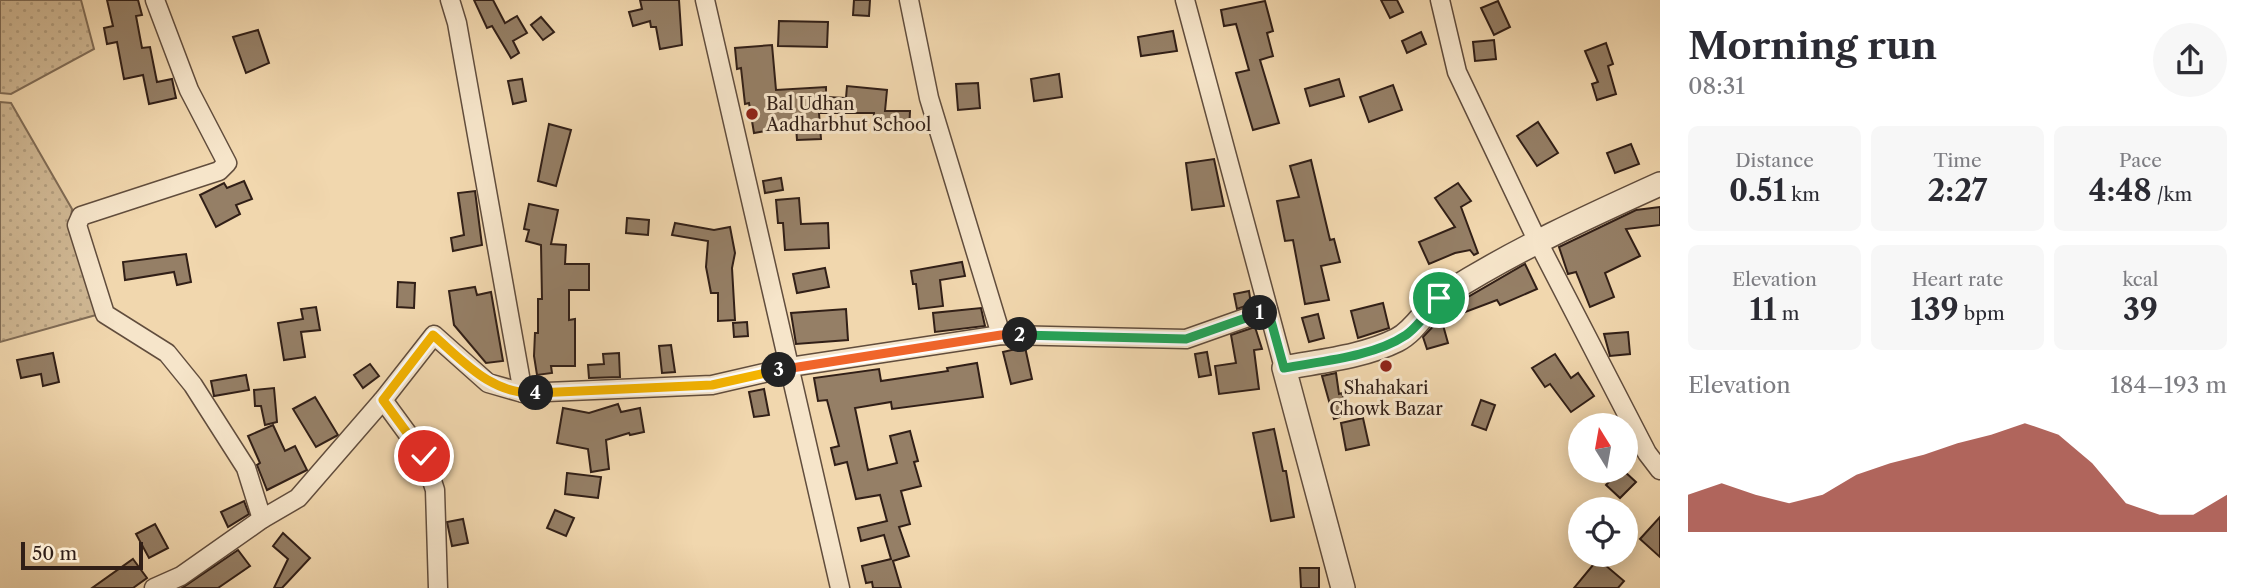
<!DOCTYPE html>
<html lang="en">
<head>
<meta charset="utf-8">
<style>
  :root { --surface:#fff; --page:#f7f7f7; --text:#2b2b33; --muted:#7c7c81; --accent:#8f2418 }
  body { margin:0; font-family:"Libre Caslon Text",serif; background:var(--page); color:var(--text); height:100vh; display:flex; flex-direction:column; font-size:26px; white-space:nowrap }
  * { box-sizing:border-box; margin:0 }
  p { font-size:23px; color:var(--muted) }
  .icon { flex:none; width:38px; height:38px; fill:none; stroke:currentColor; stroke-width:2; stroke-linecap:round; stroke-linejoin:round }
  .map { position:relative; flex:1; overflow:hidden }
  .sheet { display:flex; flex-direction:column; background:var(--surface); width:595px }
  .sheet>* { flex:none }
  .needle { width:46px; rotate:349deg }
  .fabs { position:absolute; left:1568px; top:413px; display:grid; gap:14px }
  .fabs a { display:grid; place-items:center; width:70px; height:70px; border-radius:50%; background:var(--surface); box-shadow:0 4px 18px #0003; font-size:35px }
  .scale { position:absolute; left:21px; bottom:18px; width:122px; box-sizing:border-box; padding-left:7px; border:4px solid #311f17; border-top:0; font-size:19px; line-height:24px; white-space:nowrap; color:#311f17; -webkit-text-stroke:5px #f6e5ca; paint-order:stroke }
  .pin { position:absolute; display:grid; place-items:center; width:60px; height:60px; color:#fff; margin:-30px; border:4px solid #fff; border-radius:50%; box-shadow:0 2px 7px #0007 }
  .km { position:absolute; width:35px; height:35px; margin:-18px; border-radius:50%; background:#222; color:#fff; font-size:19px; line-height:35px; text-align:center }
  .round { display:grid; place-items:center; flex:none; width:74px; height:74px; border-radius:37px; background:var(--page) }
  .head { display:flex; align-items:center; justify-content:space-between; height:119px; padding:0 28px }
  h1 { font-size:38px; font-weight:800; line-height:52px }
  .stats { display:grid; grid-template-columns:repeat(3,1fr); gap:10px; height:119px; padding:7px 28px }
  .stats div { display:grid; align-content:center; border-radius:10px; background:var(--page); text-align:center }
  .stats b { font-size:30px; font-weight:800 }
  .stats small { font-size:19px; font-weight:400 }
  .stats p { font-size:19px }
  .chart { height:196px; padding:14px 28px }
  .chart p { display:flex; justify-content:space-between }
  .chart svg { width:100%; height:126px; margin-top:7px; fill:var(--accent); opacity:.7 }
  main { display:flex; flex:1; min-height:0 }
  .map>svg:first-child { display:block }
  .grass { fill:url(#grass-dots); stroke:#806c56; stroke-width:2 }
  .building { fill:#957f66; stroke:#311f17; stroke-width:2 }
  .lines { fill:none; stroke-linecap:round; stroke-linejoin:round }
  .minor-casing { stroke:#614d3d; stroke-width:21 }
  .tertiary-casing { stroke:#614d3d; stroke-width:26 }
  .minor { stroke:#f6e5ca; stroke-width:18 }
  .tertiary { stroke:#f6e5ca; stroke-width:23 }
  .split-1-casing { stroke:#fff; stroke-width:14 }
  .split-2-casing { stroke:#fff; stroke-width:14 }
  .split-3-casing { stroke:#fff; stroke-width:14 }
  .split-4-casing { stroke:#fff; stroke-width:14 }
  .split-5-casing { stroke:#fff; stroke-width:14 }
  .split-1 { stroke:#22a559; stroke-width:9 }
  .split-2 { stroke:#22a559; stroke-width:9 }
  .split-3 { stroke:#f0652b; stroke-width:9 }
  .split-4 { stroke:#f5b400; stroke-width:9 }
  .split-5 { stroke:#f5b400; stroke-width:9 }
  .poi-dot { fill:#8f2418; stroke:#f6e5ca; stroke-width:2.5 }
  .labels { text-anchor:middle; stroke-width:6; stroke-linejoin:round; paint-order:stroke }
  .poi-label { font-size:18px; fill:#311f17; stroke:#f6e5ca; text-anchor:start }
</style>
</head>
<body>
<main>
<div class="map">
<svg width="1660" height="588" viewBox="0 0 1660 588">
  <defs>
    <pattern id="grass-dots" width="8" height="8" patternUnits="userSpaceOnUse" patternTransform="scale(1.75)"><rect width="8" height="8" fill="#d0b894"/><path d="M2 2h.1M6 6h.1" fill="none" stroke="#b39e7f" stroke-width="1.8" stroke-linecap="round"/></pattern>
  </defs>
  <rect width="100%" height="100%" fill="#f1d7ae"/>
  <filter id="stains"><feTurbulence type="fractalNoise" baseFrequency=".00286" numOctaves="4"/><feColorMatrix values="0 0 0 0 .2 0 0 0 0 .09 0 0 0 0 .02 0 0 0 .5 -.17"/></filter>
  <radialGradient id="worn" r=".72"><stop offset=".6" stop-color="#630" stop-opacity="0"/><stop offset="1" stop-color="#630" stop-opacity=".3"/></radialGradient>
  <!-- grass -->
  <g class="grass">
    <polygon points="0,0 81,0 94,49 11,94 0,93"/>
    <polygon points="0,102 11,103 72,209 70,226 96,315 0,342"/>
  </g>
  <!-- building -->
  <g class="building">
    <polygon points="107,0 138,0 142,15 136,16 142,48 150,47 157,82 172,79 176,98 149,104 143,75 124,79 117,42 107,44 104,28 113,26"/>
    <polygon points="474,0 493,0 505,23 517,16 527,33 513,41 519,53 511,58 492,26 487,28"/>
    <polygon points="640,0 679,0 682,45 660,49 656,27 651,27 650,21 633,26 629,12 642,9"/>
    <polygon points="854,0 870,0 869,16 853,15"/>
    <polygon points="1381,0 1397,0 1403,12 1390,18"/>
    <polygon points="1265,1 1273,31 1267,33 1273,56 1260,60 1279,123 1253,130 1236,73 1249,70 1236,24 1224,26 1221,10"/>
    <polygon points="1498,1 1510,27 1494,35 1481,8"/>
    <polygon points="541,17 554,32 543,40 531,25"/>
    <polygon points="779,21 828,22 827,47 778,46"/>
    <polygon points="258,30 269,63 246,73 233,37"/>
    <polygon points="1173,31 1177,51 1141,56 1138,37"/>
    <polygon points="1421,32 1426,44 1407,53 1402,41"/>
    <polygon points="1494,40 1496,59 1475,61 1473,42"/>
    <polygon points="1606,43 1613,64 1608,66 1616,94 1597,100 1592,84 1598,82 1585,51"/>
    <polygon points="772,45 776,90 826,87 826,97 846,98 847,86 887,90 885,111 910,111 909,131 873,131 874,113 819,113 821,139 797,140 796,126 754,133 749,103 745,104 741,68 737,69 735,48"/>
    <polygon points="1059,74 1062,97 1034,101 1031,79"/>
    <polygon points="522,79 526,101 513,104 508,81"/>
    <polygon points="1339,79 1344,96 1310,106 1305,89"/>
    <polygon points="978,83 980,108 958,110 956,84"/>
    <polygon points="1393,85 1402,110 1369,122 1360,97"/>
    <polygon points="1538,122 1558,153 1537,166 1517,136"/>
    <polygon points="549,124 571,130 556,186 538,181"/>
    <polygon points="1631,144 1639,164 1615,173 1607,153"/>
    <polygon points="1214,159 1224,206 1192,210 1186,163"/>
    <polygon points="1311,160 1330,240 1334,239 1340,262 1321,266 1329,300 1305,304 1293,240 1285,241 1277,201 1299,197 1290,166"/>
    <polygon points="781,178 783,190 765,193 763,181"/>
    <polygon points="244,181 252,199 236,205 240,214 216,227 200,195 224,183 227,188"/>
    <polygon points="1458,183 1471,201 1461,207 1478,253 1474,255 1470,250 1455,253 1429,264 1419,242 1455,227 1435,198"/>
    <polygon points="475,191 482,245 453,251 451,238 464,235 458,193"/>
    <polygon points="799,198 801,224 828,223 829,248 785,250 783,223 778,223 776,200"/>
    <polygon points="529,204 558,210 551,244 566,245 565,264 589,264 589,290 569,290 569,320 575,319 575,366 551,366 552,373 537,375 534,356 535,333 538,333 538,299 542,299 541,245 526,241 529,230 524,229"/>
    <polygon points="1660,207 1660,225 1626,229 1640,256 1605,273 1614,297 1590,307 1576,272 1568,274 1559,247 1636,210"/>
    <polygon points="627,218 649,220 648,235 626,233"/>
    <polygon points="675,223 714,230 730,227 735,253 732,268 735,320 718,321 718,293 711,293 706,267 708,241 672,235"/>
    <polygon points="186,254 191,282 177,285 174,272 125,280 123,262"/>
    <polygon points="962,262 965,276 940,280 943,306 919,309 916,284 913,284 911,271"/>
    <polygon points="1525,264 1537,289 1500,305 1497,300 1460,314 1456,304"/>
    <polygon points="825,268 829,287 797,293 793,274"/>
    <polygon points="398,282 415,283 414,308 397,307"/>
    <polygon points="475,287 477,295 491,292 503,361 486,363 454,325 449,291"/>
    <polygon points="1249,291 1251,304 1237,309 1234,294"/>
    <polygon points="1383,303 1389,328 1358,338 1351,311"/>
    <polygon points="316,307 320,330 301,332 305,357 284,360 278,323 303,319 301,309"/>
    <polygon points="981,308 985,326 935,332 933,313"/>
    <polygon points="846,309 848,340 796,344 791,313"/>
    <polygon points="1318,314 1324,338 1309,342 1302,318"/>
    <polygon points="1441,318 1448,343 1427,349 1423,337"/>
    <polygon points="747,322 748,336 734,337 733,323"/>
    <polygon points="1255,327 1262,349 1254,350 1259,389 1219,394 1215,366 1236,363 1231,335"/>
    <polygon points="1628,332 1630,354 1610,356 1604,334"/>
    <polygon points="671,345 675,372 662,373 659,346"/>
    <polygon points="1025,347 1032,379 1011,384 1003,352"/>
    <polygon points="1207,352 1211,375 1199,377 1195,354"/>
    <polygon points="53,353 59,382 43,386 41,374 21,378 17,360"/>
    <polygon points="619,353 620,377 589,378 588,365 604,364 603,354"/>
    <polygon points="1555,354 1571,378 1578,373 1594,396 1571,412 1550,384 1545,387 1532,368"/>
    <polygon points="977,363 983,397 892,409 891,402 855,408 868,470 897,463 890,436 910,431 918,461 914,462 921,486 901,491 910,524 899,527 909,556 893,561 901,588 873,588 872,582 866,583 862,566 891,559 884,535 861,541 858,528 887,521 880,495 856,499 847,462 835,465 831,448 839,446 827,400 818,401 814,378 879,369 881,381 948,371 947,368"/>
    <polygon points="370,364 379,376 363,388 354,375"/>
    <polygon points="1336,373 1339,394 1342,393 1348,414 1334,419 1322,376"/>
    <polygon points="246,375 249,390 214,396 211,381"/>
    <polygon points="274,388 277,422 265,425 261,406 255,406 254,390"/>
    <polygon points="764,389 769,415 754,417 749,392"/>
    <polygon points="315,397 338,435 316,447 293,409"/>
    <polygon points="1481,400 1495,405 1486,430 1472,425"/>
    <polygon points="618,404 621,412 640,408 644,432 630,435 629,433 606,440 609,469 591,472 588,449 557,443 563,408 589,413"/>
    <polygon points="1363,418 1369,445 1346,450 1341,423"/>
    <polygon points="273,425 285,451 295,446 307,470 267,490 257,465 260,463 248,436"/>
    <polygon points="1274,429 1283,471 1286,471 1294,517 1271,521 1253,433"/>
    <polygon points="1619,471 1624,471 1636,482 1620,498 1606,485"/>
    <polygon points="567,473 601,477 598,498 565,494"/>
    <polygon points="244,501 249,514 228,527 221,512"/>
    <polygon points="555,510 574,518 566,536 547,528"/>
    <polygon points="1660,517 1660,557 1640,539"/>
    <polygon points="463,519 468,543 452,546 447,522"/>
    <polygon points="155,524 168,548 149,558 136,534"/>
    <polygon points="283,533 310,558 282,588 274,588 288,559 273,546"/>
    <polygon points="238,550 250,566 218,588 182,588"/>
    <polygon points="133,559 147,578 133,588 92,588"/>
    <polygon points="1598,559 1624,581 1618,588 1574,588"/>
    <polygon points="1300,568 1319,568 1319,588 1301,588"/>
  </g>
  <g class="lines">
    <!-- minor casing -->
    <g class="minor-casing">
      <g id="minor">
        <polyline points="155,0 189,90 227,163 219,171 81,216 77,225 105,314 167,353 193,385 246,468 262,519"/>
        <polyline points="450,0 457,23 523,393"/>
        <polyline points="705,0 840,588"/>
        <polyline points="909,0 929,98 1001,335"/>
        <polyline points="1185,0 1284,368"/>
        <polyline points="1440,0 1457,72 1537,240 1647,453 1660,470"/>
        <polyline points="383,400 424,456 435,490 438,588"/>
        <polyline points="154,588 181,576 262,519 298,498 383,400 434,335 488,383 523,393 712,385 790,367 1001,335 1186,339 1268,310"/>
      </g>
    </g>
    <!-- tertiary casing -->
    <g class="tertiary-casing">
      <path id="tertiary" d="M1343,588L1284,368C1320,361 1363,357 1397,340C1418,329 1427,305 1447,293C1515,250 1587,217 1660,184"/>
    </g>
    <!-- minor -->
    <use href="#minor" class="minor"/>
    <!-- tertiary -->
    <use href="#tertiary" class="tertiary"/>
  </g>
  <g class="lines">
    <!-- split-1 casing -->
    <g class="split-1-casing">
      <path id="split-1" d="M1260,313L1268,310L1284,368C1322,361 1373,357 1406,335C1419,326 1429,310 1439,298"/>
    </g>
    <!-- split-2 casing -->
    <g class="split-2-casing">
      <polyline id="split-2" points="1020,335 1186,339 1260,313"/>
    </g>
    <!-- split-3 casing -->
    <g class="split-3-casing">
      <polyline id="split-3" points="779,370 1001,335 1020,335"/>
    </g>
    <!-- split-4 casing -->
    <g class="split-4-casing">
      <polyline id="split-4" points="536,393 712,385 779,370"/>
    </g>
    <!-- split-5 casing -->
    <g class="split-5-casing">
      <path id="split-5" d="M424,456L383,400L433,335C464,362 492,395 536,393"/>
    </g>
    <!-- split-1 -->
    <use href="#split-1" class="split-1"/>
    <!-- split-2 -->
    <use href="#split-2" class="split-2"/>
    <!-- split-3 -->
    <use href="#split-3" class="split-3"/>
    <!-- split-4 -->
    <use href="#split-4" class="split-4"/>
    <!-- split-5 -->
    <use href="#split-5" class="split-5"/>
  </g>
  <!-- markers -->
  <g class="poi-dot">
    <circle cx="752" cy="114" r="7"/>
    <circle cx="1386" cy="366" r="7"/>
  </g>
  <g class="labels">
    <!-- poi labels -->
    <g class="poi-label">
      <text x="766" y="110">Bal Udhan<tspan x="766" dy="21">Aadharbhut School</tspan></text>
      <text x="1386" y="394" text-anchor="middle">Shahakari<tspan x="1386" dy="21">Chowk Bazar</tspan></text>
    </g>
  </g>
  <rect width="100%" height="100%" filter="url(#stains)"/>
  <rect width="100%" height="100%" fill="url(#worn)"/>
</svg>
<div class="fabs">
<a><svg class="needle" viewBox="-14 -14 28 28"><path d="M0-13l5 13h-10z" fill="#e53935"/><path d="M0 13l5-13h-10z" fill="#7c7c81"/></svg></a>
<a><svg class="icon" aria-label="locate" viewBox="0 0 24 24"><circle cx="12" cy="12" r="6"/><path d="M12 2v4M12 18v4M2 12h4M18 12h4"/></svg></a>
</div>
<div class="scale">50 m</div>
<div class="pin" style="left:1439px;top:298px;background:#1e9e55"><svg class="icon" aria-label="arrive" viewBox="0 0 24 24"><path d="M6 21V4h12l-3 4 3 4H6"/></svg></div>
<div class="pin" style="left:424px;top:456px;background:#d93025"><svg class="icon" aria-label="check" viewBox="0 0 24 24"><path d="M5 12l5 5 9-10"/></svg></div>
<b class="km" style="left:1260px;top:313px">1</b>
<b class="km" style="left:1020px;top:335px">2</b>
<b class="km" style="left:779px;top:370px">3</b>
<b class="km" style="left:536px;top:393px">4</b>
</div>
<section class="sheet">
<div class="head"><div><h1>Morning run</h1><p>08:31</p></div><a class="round"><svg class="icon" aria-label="share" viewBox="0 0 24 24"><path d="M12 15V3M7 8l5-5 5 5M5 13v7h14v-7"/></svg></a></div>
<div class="stats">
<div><p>Distance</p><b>0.51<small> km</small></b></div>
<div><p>Time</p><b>2:27</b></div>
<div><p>Pace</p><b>4:48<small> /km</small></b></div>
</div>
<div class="stats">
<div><p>Elevation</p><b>11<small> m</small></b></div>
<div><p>Heart rate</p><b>139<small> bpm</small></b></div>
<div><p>kcal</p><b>39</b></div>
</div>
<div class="chart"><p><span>Elevation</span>184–193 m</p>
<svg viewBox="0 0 160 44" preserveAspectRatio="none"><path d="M0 44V31L10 27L20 31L30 34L40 31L50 24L60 20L70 17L80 13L90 10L100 6L110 10L120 20L130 34L140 38L150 38L160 31V44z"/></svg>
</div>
</section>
</main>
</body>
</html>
